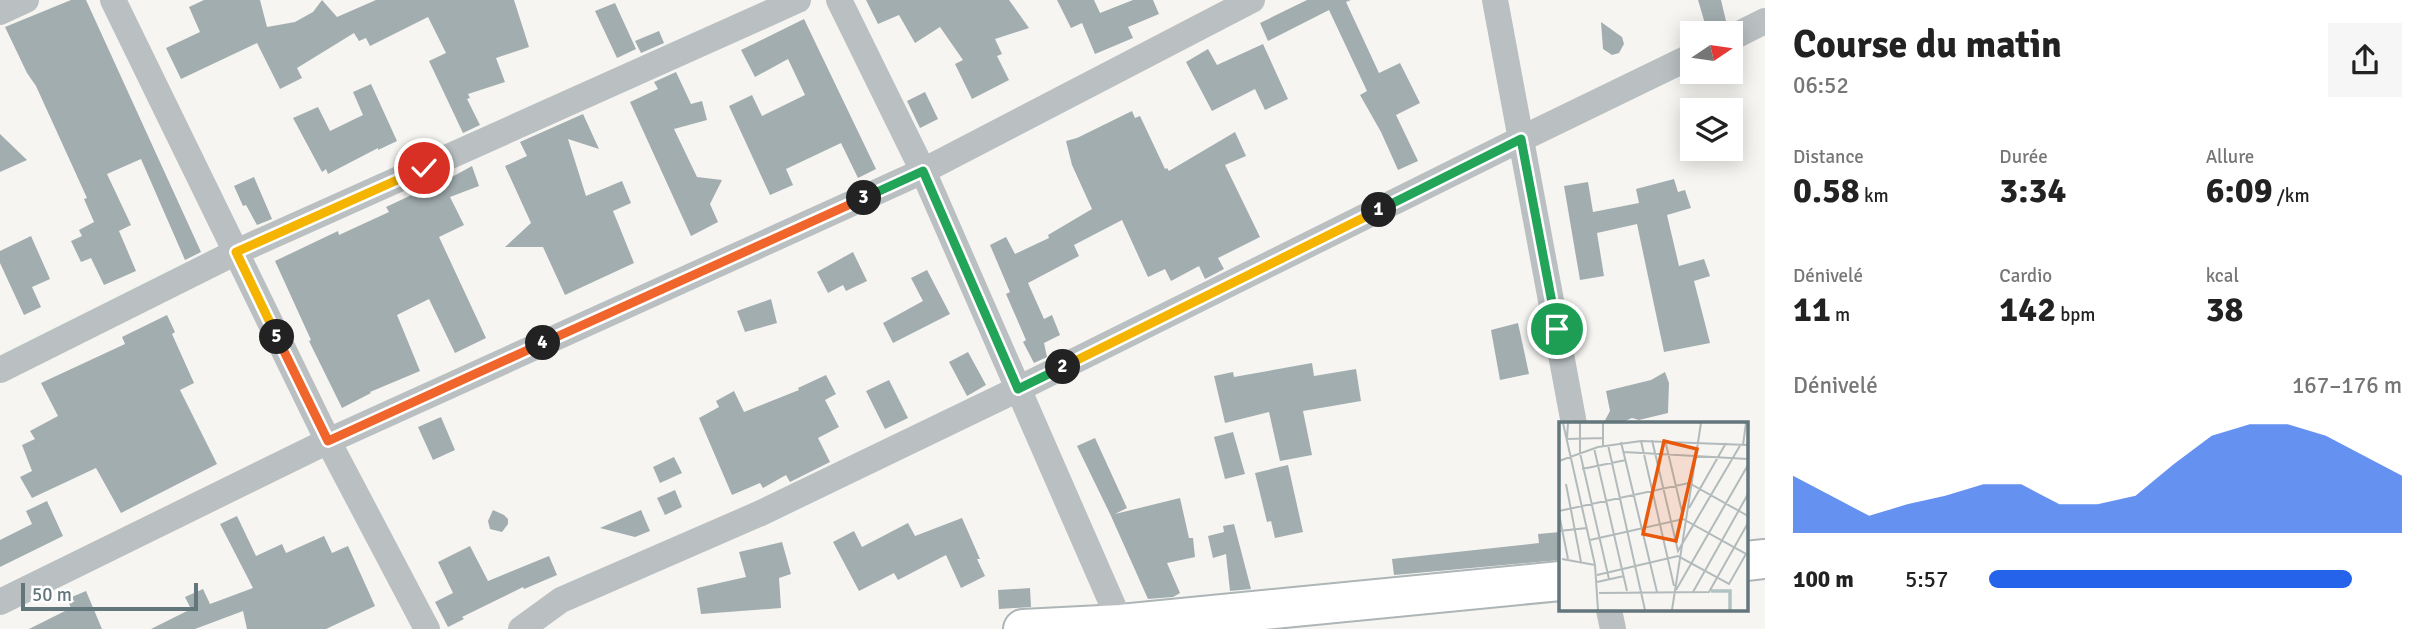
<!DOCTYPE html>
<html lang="fr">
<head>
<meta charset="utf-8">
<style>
  :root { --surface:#fff; --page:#f6f6f6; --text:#222; --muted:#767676; --accent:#2563eb }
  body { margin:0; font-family:Signika,sans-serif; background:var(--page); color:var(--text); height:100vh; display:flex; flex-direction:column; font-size:26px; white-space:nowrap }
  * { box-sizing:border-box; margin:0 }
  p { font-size:23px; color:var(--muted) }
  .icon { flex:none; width:38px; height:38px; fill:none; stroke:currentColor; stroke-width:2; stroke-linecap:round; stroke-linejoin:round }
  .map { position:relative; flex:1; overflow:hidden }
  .panel { display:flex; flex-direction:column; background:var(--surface); width:665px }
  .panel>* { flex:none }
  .needle { width:46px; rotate:77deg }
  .buttons { position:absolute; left:1680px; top:21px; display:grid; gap:14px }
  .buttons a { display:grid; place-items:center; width:63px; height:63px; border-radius:0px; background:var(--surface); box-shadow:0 4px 18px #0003; font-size:35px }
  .scale { position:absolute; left:21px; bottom:18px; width:177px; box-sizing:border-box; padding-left:7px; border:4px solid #63767b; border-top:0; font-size:19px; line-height:24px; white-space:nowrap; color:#63767b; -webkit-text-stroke:5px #fff; paint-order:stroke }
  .pin { position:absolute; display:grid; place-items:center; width:60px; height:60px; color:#fff; margin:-30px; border:4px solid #fff; border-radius:50%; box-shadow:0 2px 7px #0007 }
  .km { position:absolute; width:35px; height:35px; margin:-18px; border-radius:50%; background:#222; color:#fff; font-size:19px; line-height:35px; text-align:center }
  .round { display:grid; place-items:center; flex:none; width:74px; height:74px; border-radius:0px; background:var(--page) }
  .overview { display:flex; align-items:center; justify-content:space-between; height:119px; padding:0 28px }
  h1 { font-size:38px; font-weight:700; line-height:52px }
  .stats { display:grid; grid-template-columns:repeat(3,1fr); gap:10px; height:119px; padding:7px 28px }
  .stats div { display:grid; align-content:center }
  .stats b { font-size:35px; font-weight:700 }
  .stats small { font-size:19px; font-weight:400 }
  .stats p { font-size:19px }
  .chart { height:196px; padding:14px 28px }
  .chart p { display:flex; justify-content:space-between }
  .chart svg { width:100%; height:126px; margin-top:7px; fill:var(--accent); opacity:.7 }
  ul { padding:0 28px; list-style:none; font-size:23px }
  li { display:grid; grid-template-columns:112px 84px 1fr; align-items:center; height:52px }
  li i { height:18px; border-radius:9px; background:var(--accent) }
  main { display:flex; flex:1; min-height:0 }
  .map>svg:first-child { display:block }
  .building { fill:#a2adaf }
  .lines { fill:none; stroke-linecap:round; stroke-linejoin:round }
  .secondary-casing { stroke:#adb5b7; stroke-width:42 }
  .minor { stroke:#bac0c2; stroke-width:26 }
  .secondary { stroke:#fff; stroke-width:38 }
  .split-1-casing { stroke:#fff; stroke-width:14 }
  .split-2-casing { stroke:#fff; stroke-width:14 }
  .split-3-casing { stroke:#fff; stroke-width:14 }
  .split-4-casing { stroke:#fff; stroke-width:14 }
  .split-5-casing { stroke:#fff; stroke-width:14 }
  .split-6-casing { stroke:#fff; stroke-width:14 }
  .split-1 { stroke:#22a559; stroke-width:9 }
  .split-2 { stroke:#f5b400; stroke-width:9 }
  .split-3 { stroke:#22a559; stroke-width:9 }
  .split-4 { stroke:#f0652b; stroke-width:9 }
  .split-5 { stroke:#f0652b; stroke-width:9 }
  .split-6 { stroke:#f5b400; stroke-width:9 }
  .inset-river { fill:none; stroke:#b1c2c2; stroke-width:3.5 }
  .inset-road { fill:none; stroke:#b2babb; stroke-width:2 }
  .view { fill:#e8590c; fill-opacity:0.15; stroke:#e8590c; stroke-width:3.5 }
  .inset-edge { fill:none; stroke:#63767b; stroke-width:3.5 }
</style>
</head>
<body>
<main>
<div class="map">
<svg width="1765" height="629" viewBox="0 0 1765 629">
  <rect width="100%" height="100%" fill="#f6f5f2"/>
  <!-- building -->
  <g class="building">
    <polygon points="71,0 86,0 201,252 185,260 141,159 107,174 131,225 119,231 136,271 104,285 91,258 81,262 71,241 82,236 79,230 94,222 84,199 87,198 36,86 27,73 5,27"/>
    <polygon points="204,0 260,0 267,27 295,22 313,12 322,0 337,17 376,0 514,0 529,47 496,58 505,82 468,94 470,98 467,99 480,125 463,133 429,61 446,53 428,17 370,46 366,38 359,41 354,33 297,68 302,78 280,89 257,43 181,79 166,48 200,32 189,7"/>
    <polygon points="866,0 1009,0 1029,28 995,39 1002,54 997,56 1009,80 972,99 955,64 963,60 940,27 915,43 899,15 878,24"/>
    <polygon points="1057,0 1094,0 1100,13 1133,0 1153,0 1159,14 1128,27 1133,38 1095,54 1082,23 1071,28"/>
    <polygon points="1307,0 1351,0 1346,2 1379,73 1400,63 1420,103 1396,115 1418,161 1398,170 1381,132 1360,95 1367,91 1329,10 1268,41 1260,23"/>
    <polygon points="1698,0 1721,0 1726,21 1706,27"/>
    <polygon points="615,3 636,49 617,58 595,11"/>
    <polygon points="804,19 876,169 858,178 841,143 786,169 793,185 770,195 729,106 752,95 762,116 805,95 788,59 755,77 741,50"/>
    <polygon points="1601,22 1622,37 1624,44 1619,53 1612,55 1603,49"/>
    <polygon points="659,31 664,43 641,53 635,41"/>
    <polygon points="1263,44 1288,99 1265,110 1255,89 1212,111 1186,62 1208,49 1217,65"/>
    <polygon points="676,72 691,104 702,101 707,120 674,129 697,177 722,180 710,204 718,222 691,236 630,102 658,89 654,82"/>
    <polygon points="371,84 397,141 378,150 378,148 328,174 326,169 322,172 293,118 318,107 330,131 363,115 353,92"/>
    <polygon points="925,92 938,119 920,128 907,101"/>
    <polygon points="1132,111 1135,118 1140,116 1165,169 1167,168 1169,171 1235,132 1246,156 1225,165 1260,237 1218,258 1224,269 1205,279 1199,266 1171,281 1165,269 1148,277 1122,220 1074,245 1079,256 1028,283 1044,319 1052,315 1060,335 1044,343 1047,357 1034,363 1023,342 1026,340 1006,294 1010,292 990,245 1006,237 1015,254 1049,238 1048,235 1092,209 1072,165 1066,141 1077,138"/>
    <polygon points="583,114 599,149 568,139 586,196 622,181 631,203 613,211 634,263 565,295 543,247 505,247 531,223 505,166 527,156 520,142"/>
    <polygon points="0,134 27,160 0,172"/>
    <polygon points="472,166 479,186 450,197 464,225 439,237 486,338 455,353 429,299 397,315 420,371 370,392 371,393 342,408 309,341 311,340 275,261 338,231 339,235 389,212 386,207 418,192 419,195"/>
    <polygon points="254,177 272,219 257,225 246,205 243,206 234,186"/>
    <polygon points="1674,179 1678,192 1685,190 1691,208 1667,215 1679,266 1704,259 1710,276 1694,281 1710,343 1664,352 1637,224 1597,233 1604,276 1580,280 1564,186 1588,182 1593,212 1639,203 1636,189"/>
    <polygon points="31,236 50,279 32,287 41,307 24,315 0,263 0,251"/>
    <polygon points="853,252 867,281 846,291 843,285 828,293 817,272"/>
    <polygon points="927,270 950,314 893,343 883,323 923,301 911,278"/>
    <polygon points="771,299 777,323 745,332 737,311"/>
    <polygon points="167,315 175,332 172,334 194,383 180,390 217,464 121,513 96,468 32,498 20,477 32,471 22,445 35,439 30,431 58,416 41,383 125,344 122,337"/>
    <polygon points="1518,323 1529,374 1500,380 1491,330"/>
    <polygon points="968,352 986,385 967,396 949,362"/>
    <polygon points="1312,363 1314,376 1356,369 1361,401 1303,411 1312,455 1280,461 1269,412 1225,423 1214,376 1233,372 1234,377"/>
    <polygon points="1665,372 1669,383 1668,413 1639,420 1632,418 1618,424 1603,424 1610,411 1606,391 1651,380"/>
    <polygon points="826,375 836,394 825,400 839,427 818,438 830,462 790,482 786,475 763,488 760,483 732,495 699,418 719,407 716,401 734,391 744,412 799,390 798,388"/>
    <polygon points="889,380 908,418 885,429 866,391"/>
    <polygon points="441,417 455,450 433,460 418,427"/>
    <polygon points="1233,432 1245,474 1225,479 1214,437"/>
    <polygon points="1095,438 1127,508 1115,514 1180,498 1189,538 1193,538 1195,557 1167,563 1180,593 1173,597 1148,599 1111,516 1077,446"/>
    <polygon points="674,457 682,473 660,483 653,467"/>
    <polygon points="1288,465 1303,532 1275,538 1271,521 1267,522 1255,473"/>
    <polygon points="675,490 682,507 665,515 657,498"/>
    <polygon points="47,501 63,536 0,567 0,540 32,524 26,511"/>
    <polygon points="493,510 504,515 508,519 508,524 502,532 490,529 488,521"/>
    <polygon points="641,510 650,531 635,537 600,528"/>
    <polygon points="237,516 256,556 282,544 286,553 324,536 332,553 348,546 375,606 326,629 247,629 243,611 195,629 151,629 191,609 185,597 203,589 210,604 253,588 220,524"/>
    <polygon points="962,518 980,559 977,559 985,576 961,588 946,555 898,580 894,573 859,591 833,542 854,531 862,547 908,523 915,536"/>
    <polygon points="1234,524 1251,589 1230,591 1226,554 1213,558 1208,536 1224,532 1223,526"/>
    <polygon points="1560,532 1560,560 1394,575 1392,559 1539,543 1538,534"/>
    <polygon points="782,542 791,574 779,578 781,608 701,614 697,588 746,577 739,552"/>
    <polygon points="470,546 488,581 549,556 557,575 524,589 523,587 462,617 464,619 448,627 435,602 453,593 438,562"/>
    <polygon points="1030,588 1031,607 999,609 998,590"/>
    <polygon points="86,591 102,629 29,629 71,608 67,599"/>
  </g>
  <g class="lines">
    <!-- secondary casing -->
    <g class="secondary-casing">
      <g id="secondary">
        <polyline points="1746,561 1765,559"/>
        <polyline points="1023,629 1121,624 1560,581"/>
      </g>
    </g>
    <!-- minor -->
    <g class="minor">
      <polyline points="113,0 328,441 427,629"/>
      <polyline points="839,0 923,171 1121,624 1120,629"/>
      <polyline points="1495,0 1574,424"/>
      <polyline points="0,12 26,0"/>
      <polyline points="1731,38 1765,21"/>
      <polyline points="0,370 236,252 798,0"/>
      <polyline points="0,602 328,441 923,171 1252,0"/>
      <polyline points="1609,610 1613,629"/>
      <polyline points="521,629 561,600 761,513 1018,389 1521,139 1692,56"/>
    </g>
    <!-- secondary -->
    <use href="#secondary" class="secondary"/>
  </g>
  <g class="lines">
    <!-- split-1 casing -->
    <g class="split-1-casing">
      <polyline id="split-1" points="1379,210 1521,139 1557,329"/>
    </g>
    <!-- split-2 casing -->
    <g class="split-2-casing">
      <polyline id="split-2" points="1063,367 1379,210"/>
    </g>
    <!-- split-3 casing -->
    <g class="split-3-casing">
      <polyline id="split-3" points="864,198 923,171 1018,389 1063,367"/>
    </g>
    <!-- split-4 casing -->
    <g class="split-4-casing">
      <polyline id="split-4" points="543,343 864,198"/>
    </g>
    <!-- split-5 casing -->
    <g class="split-5-casing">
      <polyline id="split-5" points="277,337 328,441 543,343"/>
    </g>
    <!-- split-6 casing -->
    <g class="split-6-casing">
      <polyline id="split-6" points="277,337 236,252 424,168"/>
    </g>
    <!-- split-1 -->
    <use href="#split-1" class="split-1"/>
    <!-- split-2 -->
    <use href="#split-2" class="split-2"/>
    <!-- split-3 -->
    <use href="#split-3" class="split-3"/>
    <!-- split-4 -->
    <use href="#split-4" class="split-4"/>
    <!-- split-5 -->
    <use href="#split-5" class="split-5"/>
    <!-- split-6 -->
    <use href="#split-6" class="split-6"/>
  </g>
  <!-- overview -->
  <g transform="translate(1559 422)">
    <rect width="189" height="189" fill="#f6f5f2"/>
    <path class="inset-river" d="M152,169H171V188"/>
    <path class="inset-road" d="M4,1L36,143L39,188M9,1L8,17L44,16M21,1V31L50,157M44,1V24M93,18L119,129L182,22M106,18L124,94M82,19L115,164M62,20L98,170M49,23L86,188M184,23L187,1M35,26L68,169M65,30L189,37M0,39L39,25L82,19L189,23M23,47L67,38M7,62L22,140M130,86L167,21M0,89L130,61L189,94M0,92L9,137M0,109L28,106M31,118L124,97L187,132L170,162L119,134L38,153M0,125V157M3,137L36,143M38,160L65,154M117,168L189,43M134,170L189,72M40,171L150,170L189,101M113,188L142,1"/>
    <path class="view" d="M105,19L138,27L117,119L84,112Z"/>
    <rect width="189" height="189" class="inset-edge"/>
  </g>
</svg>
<div class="buttons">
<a><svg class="needle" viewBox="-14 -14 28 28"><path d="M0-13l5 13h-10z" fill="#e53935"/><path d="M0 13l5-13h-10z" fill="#767676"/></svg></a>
<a><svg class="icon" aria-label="layers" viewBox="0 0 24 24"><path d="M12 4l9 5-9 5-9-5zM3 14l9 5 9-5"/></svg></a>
</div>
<div class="scale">50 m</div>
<div class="pin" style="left:1557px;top:329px;background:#1e9e55"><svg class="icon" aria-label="arrive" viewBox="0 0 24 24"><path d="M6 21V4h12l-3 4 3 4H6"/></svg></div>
<div class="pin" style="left:424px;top:168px;background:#d93025"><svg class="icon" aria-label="check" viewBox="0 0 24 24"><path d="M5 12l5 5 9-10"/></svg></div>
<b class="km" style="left:1379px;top:210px">1</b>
<b class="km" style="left:1063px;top:367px">2</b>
<b class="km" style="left:864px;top:198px">3</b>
<b class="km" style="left:543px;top:343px">4</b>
<b class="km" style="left:277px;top:337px">5</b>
</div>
<section class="panel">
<div class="overview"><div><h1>Course du matin</h1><p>06:52</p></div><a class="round"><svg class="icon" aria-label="share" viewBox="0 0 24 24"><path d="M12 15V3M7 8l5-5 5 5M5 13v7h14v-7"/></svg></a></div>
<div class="stats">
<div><p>Distance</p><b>0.58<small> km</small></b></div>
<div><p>Durée</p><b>3:34</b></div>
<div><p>Allure</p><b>6:09<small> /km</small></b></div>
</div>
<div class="stats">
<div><p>Dénivelé</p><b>11<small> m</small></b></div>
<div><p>Cardio</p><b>142<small> bpm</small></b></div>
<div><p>kcal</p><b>38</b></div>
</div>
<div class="chart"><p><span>Dénivelé</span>167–176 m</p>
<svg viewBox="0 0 160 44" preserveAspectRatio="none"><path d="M0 44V24L10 31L20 38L30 34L40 31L50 27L60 27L70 34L80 34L90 31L100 20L110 10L120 6L130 6L140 10L150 17L160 24V44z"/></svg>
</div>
<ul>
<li><b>100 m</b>5:57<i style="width:88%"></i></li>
</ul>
</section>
</main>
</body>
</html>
